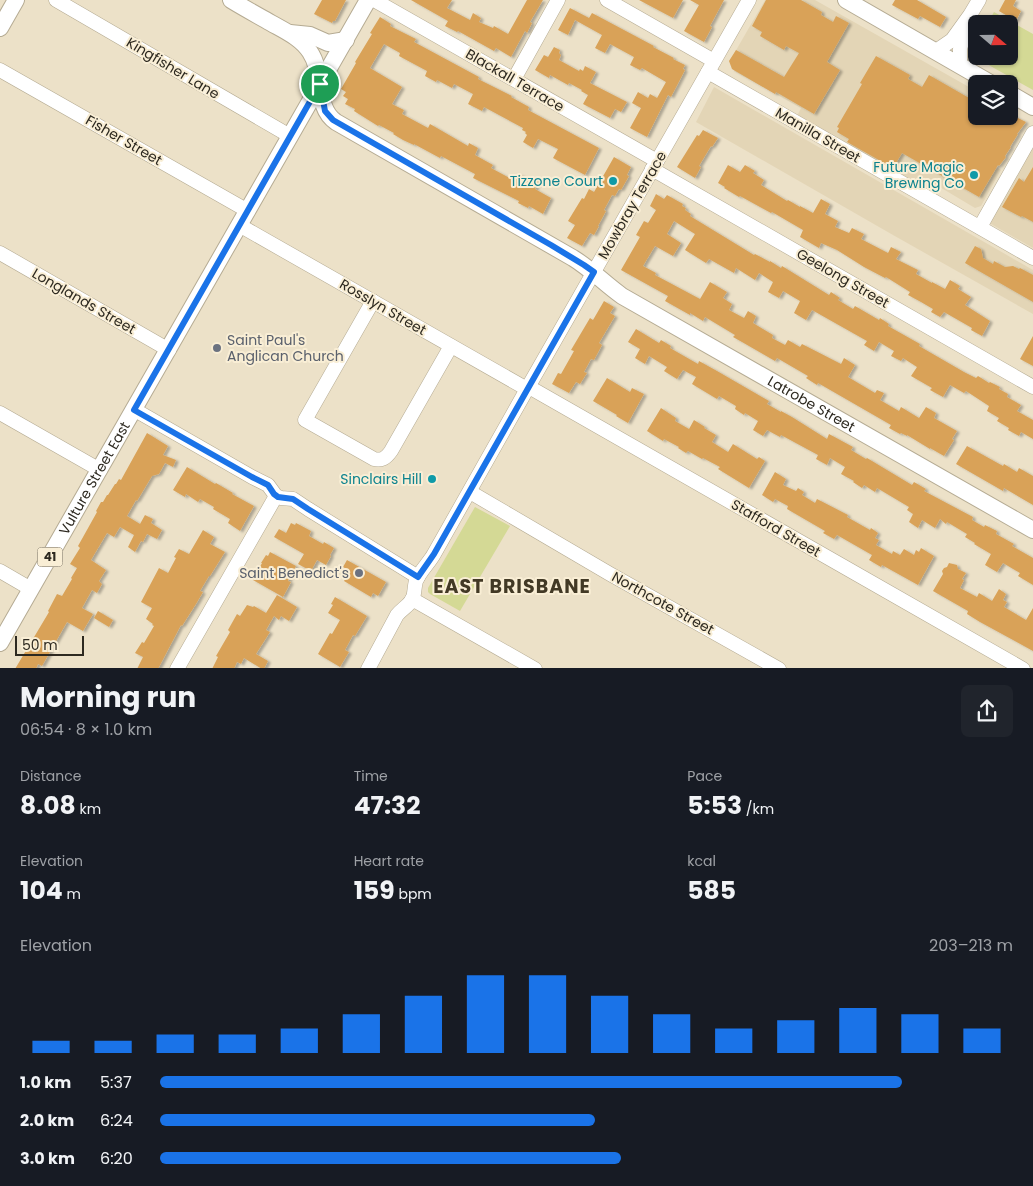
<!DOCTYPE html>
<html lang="en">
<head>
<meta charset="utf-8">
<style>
  :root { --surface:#171b24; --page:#20242c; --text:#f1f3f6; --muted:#9ea1a6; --accent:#1a73e8 }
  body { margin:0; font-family:Poppins,sans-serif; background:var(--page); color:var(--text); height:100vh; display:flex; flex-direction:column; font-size:19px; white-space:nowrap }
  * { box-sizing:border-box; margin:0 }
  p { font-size:16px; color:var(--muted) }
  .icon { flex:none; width:28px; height:28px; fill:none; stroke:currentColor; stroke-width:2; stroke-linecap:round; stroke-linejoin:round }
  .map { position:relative; height:668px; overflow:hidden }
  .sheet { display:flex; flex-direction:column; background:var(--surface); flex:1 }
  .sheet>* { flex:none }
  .needle { width:32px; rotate:110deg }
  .controls { position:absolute; left:968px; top:15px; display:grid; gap:10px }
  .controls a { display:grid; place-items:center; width:50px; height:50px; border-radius:8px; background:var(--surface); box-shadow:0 1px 4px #0004; font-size:25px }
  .scale { position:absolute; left:15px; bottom:12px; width:69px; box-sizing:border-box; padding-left:5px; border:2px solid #2d2920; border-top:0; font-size:14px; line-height:18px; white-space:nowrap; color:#2d2920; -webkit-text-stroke:4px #f9eed5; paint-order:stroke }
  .pin { position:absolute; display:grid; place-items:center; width:42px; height:42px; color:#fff; margin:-21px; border:2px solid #fff; border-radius:50%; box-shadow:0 1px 5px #0007 }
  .round { display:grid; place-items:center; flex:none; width:52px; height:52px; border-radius:8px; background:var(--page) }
  .summary { display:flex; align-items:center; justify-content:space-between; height:85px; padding:0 20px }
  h1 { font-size:28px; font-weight:700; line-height:38px }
  .stats { display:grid; grid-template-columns:repeat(3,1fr); gap:8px; height:85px; padding:5px 20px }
  .stats div { display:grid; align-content:center }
  .stats b { font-size:25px; font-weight:700 }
  .stats small { font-size:14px; font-weight:400 }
  .stats p { font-size:14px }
  .chart { height:140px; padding:10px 20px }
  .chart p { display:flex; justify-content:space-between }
  .chart svg { width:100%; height:90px; margin-top:5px; stroke:var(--accent); stroke-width:6 }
  ul { padding:0 20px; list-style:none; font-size:16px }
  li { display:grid; grid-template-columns:80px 60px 1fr; align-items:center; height:38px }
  li i { height:12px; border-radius:6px; background:var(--accent) }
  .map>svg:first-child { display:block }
  .built { fill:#e3d5b6 }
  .green { fill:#d4d995 }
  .building { fill:#d9a258; filter:url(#shadow) }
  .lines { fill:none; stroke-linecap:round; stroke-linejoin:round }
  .minor-casing { stroke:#b5ab93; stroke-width:15 }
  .major-casing { stroke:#b5ab93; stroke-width:18 }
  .minor { stroke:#fff; stroke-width:14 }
  .major { stroke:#fff; stroke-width:16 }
  .route-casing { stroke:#fff; stroke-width:10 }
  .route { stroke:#1a73e8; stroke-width:6 }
  .culture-dot { fill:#0f9aa8; stroke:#f9eed5; stroke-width:2 }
  .worship-dot { fill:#6b7280; stroke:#f9eed5; stroke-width:2 }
  .labels { text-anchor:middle; stroke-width:4; stroke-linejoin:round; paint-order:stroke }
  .shield { fill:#f9eed5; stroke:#6a6456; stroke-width:1 }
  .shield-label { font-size:12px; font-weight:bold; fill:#2d2920 }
  .street-label { font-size:14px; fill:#2d2920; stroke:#f9eed5 }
  .culture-label { font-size:14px; fill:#0d838f; stroke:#f9eed5; text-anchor:end }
  .worship-label { font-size:14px; fill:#5b616d; stroke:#f9eed5; text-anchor:start }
  .district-label { font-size:19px; font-weight:bold; letter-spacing:1px; fill:#423925; stroke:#f9eed5 }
</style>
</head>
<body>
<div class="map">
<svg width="1033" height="669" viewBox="0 0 1033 669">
  <defs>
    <filter id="shadow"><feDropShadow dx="3" dy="1.5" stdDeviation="1" flood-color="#0004"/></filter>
  </defs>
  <rect width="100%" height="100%" fill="#ece1c8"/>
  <!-- built -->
  <g class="built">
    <polygon points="765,0 815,0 976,91 976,106 955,144 1001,170 981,206 975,208 933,183 929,190 797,116 801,108 734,71 731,59"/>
    <polygon points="714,87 1033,270 1033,314 893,235 696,122"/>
    <polygon points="1033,138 1033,248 986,221"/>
  </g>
  <!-- green -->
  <g class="green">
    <polygon points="994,12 1033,34 1033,90 969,54 976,41 976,56 1009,56 1009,24 987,24"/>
    <polygon points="475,507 510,526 460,611 430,594 428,592 428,588"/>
  </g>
  <!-- building -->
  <g class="building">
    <polygon points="322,0 346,0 335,21 333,21 332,23 314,14"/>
    <polygon points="411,0 452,0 447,8 470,20 473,13 481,18 479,22 493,28 494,26 508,34 527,0 543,0 530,22 532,23 527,33 525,31 511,57 496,48 494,51 458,31 457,32 445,26 448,21"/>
    <polygon points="639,0 683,0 673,18"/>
    <polygon points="690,0 724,0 710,26 712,27 704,42 684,31 699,5"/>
    <polygon points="766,0 801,0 822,12 821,15 833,22 836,16 849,23 827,62 840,70 814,114 776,92 775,94 732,69 729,61 736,50 784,77 799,53 786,46 784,50 760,36 762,32 752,26"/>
    <polygon points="895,0 917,0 946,17 940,27 920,16 918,19 892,5"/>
    <polygon points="1005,0 1016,0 1013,6 1021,11 1016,21 999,11"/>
    <polygon points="570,8 589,18 592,13 654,46 653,47 674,58 673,59 685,65 683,69 685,70 671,97 668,95 647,137 630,128 641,108 632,103 638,92 648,98 650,94 657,98 666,82 642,68 640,70 630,65 634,57 610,44 605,53 595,48 602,35 575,20 568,35 558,30"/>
    <polygon points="380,17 391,24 390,26 416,39 414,42 479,77 478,79 512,96 511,97 529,107 528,110 599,148 585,175 553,158 558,149 538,139 533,148 523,142 527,135 525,133 526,132 522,130 523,128 484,107 482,111 468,104 473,94 454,84 452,88 437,80 436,82 425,76 427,71 399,56 400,53 384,44 370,68 402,87 392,104 404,110 402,114 428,128 430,124 468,146 469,143 478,148 475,155 493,165 491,168 515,181 519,174 530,180 532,177 539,181 535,189 551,198 543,214 529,206 528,208 518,203 519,201 473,178 475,174 441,156 440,158 414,144 414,145 403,140 393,134 394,133 379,125 378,126 354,111 355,109 345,104 348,99 343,96 346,92 341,89 356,63 355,62 372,34 370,33"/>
    <polygon points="554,47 560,50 559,53 561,55 559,60 579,71 580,69 583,71 585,66 596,72 590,83 627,102 621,112 615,109 610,118 583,104 588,95 581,91 582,90 569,83 568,85 550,75 549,78 535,70 544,55 548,57"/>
    <polygon points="876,56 910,75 908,79 922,87 929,75 976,102 976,116 1014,116 1026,122 1017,134 1018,134 1010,147 1011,147 1005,156 1006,157 999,166 998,165 979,197 902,153 893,168 847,142 849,139 837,132 839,128 837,127 862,84 860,83"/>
    <polygon points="703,130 718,138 712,147 711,146 699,166 701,167 695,178 677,167 697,135 699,136"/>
    <polygon points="614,157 631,167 627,175 629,176 621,190 619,189 615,196 612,195 604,210 606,211 598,226 599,226 594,235 590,233 582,246 567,238 575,225 568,221 582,198 584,199 589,189 594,192"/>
    <polygon points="728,165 740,172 745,165 755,171 753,173 764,180 761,185 787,201 788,200 800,207 800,206 813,213 821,199 830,204 825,214 838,221 835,227 849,233 852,228 864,234 861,239 888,253 891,247 901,252 896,259 918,270 916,274 932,283 932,282 945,289 950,280 960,286 958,289 971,297 965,305 990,321 982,336 971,330 972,328 944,312 940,317 931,312 933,309 921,302 908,295 910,292 886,277 885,278 864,267 837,250 821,243 819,248 800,237 803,230 772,212 771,213 740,196 739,197 724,188 725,187 718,183"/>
    <polygon points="1033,167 1033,222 1022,216 1021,217 1002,207 1019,178 1024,182"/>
    <polygon points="656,194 664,199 667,195 683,204 682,206 686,208 685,210 691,214 690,216 754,255 755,254 770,262 770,261 781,268 782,266 829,295 831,292 840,298 838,300 853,309 855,306 879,320 880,318 889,324 888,326 920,344 919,346 964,372 976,378 978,376 989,383 990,382 1000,387 999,389 1008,394 1007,397 1021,405 1017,411 1033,420 1033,439 1021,432 1019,436 1008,430 1009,428 997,421 999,418 987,411 989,406 966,391 964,393 950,385 943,397 930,390 932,388 911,376 917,367 903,358 901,361 891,356 894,351 879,342 874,351 864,345 867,341 812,310 806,320 794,313 800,301 783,291 779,298 768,292 773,282 759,273 755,280 736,268 734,273 709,259 706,263 685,250 695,234 674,221 667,234 681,243 673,256 655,246 643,266 656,273 655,275 700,299 710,282 727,292 723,298 732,304 729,310 744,318 748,311 756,316 753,323 773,335 772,338 785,345 788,340 800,347 802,344 841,364 844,358 855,365 848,377 875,393 877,390 884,393 880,400 899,411 901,407 919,418 926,407 936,413 934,418 957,431 952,439 954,440 944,456 930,448 930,449 907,435 907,436 901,433 900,434 889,428 891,425 818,383 817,385 806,378 808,376 777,358 775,361 742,342 733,337 735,335 705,317 703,321 690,313 690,315 665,301 668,296 621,270 640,237 636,235 644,221 648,223 656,210 650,206"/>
    <polygon points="975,246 981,249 983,258 993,264 994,261 1005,267 1013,266 1019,269 1020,268 1033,275 1033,302 965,263"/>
    <polygon points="604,301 614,307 610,313 615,316 599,343 602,345 594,360 591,359 584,372 587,373 580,384 576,382 569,393 552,384 558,373 561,374 574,351 571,350 590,318 593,320"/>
    <polygon points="636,329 659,343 661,340 671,346 670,348 698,364 699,361 717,371 769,401 767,404 781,412 781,411 792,417 827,439 829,434 853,447 851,450 866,459 867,458 912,485 914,482 926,489 924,491 973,517 972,520 984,527 985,525 997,531 996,534 1014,544 1012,546 1033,558 1033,585 1018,576 1020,573 1003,563 997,572 985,565 991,554 974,544 975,543 965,537 967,534 947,522 946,524 940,519 935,528 922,520 918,528 909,522 913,514 907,510 909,507 877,488 875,492 864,485 862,488 853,482 854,481 841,474 845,467 830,458 827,465 816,459 818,455 781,435 780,437 767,430 763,436 753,430 758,421 745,413 744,415 735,409 736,406 719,396 717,399 692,384 696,377 683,370 677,379 664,371 667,367 649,356 645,364 635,358 640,349 628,342"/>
    <polygon points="1033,336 1033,366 1020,359"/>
    <polygon points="607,378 630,392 632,388 644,394 628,423 616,416 617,415 593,401"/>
    <polygon points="661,408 676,418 675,421 689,429 694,420 705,427 704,428 716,435 712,442 728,452 733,444 757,459 759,457 765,461 749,488 718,469 720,467 703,458 702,459 688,451 686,453 678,448 679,447 664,439 663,441 647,431"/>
    <polygon points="147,433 168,446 163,455 176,460 173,467 165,463 159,474 152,476 137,501 136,500 127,516 140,524 145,515 153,519 151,523 162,530 157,539 147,534 143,542 141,541 135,552 128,547 134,535 120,527 114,537 107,533 91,560 106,570 99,581 102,584 97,593 92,590 82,608 93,614 83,631 67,622 42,666 38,664 36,669 15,669 49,612 48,611 57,594 62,596 72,579 71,578 77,568 70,564 80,548 78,546 97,512 96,511 101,502 103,502 107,495 108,495 115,484 116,484 119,479 121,480"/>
    <polygon points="967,446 1003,466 1004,464 1017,472 1019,468 1033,476 1033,505 1004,488 1003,491 956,464"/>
    <polygon points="187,467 215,484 216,483 233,493 232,494 254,506 240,531 228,523 230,519 213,509 214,507 200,499 198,502 186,494 185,497 173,490"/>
    <polygon points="775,472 786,479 783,485 796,491 798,488 804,492 802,495 815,503 817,499 848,515 847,517 870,530 871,528 878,533 875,538 879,540 876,545 892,554 893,551 900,555 904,549 914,555 916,550 919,552 921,548 934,556 918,585 882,565 881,567 869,560 872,555 837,535 834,539 823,533 825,531 787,509 788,506 775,499 773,502 762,495"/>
    <polygon points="291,523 295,525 296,523 311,531 309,536 323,544 324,542 334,548 330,555 331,556 326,565 317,560 311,571 298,564 304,554 274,537 279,529 286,533"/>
    <polygon points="203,530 214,537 210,544 225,552 210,576 209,576 200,591 203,592 196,604 182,626 181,625 158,669 137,669 143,657 135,653 142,642 144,643 154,626 152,625 153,624 146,619 152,608 141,602 159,568 168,573 176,558 174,557 179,549 189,554"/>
    <polygon points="270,552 296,566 288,581 291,582 283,597 253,580 262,563 261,563 266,555 268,556"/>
    <polygon points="347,560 386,582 378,596 373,593 371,597 344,581 350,571 343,567"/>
    <polygon points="949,563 957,565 958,569 966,573 962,579 964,580 960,588 977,597 979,593 992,601 999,589 1006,594 1003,600 1007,602 1004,607 1026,620 1033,608 1033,651 980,622 967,614 968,611 933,591 943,574 942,571 944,568 947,567"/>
    <polygon points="277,595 297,607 289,621 281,616 279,620 274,616 266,630 270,632 256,654 268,661 264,669 262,669 244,658 241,664 237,662 234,669 212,669 218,657 216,656 230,632 228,630 237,614 240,616 247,605 253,607 254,606 266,613"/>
    <polygon points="335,597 367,616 355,636 353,635 345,650 349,652 340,667 318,654 330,633 332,634 340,620 328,613 333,605 331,604"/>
    <polygon points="98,611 113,620 109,627 94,618"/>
  </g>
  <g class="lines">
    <!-- minor casing -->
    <g class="minor-casing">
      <g id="minor">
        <polyline points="56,0 290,136"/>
        <polyline points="374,0 657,161"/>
        <polyline points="607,0 714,61"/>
        <polyline points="936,51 952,40 970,15 979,0"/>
        <polyline points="960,65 960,49 966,28"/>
        <polyline points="0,70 248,211"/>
        <polyline points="708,72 1033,258"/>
        <polyline points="514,79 558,0"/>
        <polyline points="652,169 1033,387"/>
        <polyline points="239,225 527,389"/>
        <polyline points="980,227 1033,133"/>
        <polyline points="0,253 169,350"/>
        <path d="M373,301L305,420L374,459C382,461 386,458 391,451L451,346"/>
        <polyline points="529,387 1023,669"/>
        <polyline points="135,410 252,477 268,485 276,496 281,498 293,499 308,509 418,577"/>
        <polyline points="0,413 100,470"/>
        <polyline points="470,492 610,574 779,669"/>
        <polyline points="0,571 31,589"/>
        <polyline points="412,599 535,669"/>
        <polyline points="177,669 276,496"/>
        <path d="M368,669L397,615C402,609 408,606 412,600C415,595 414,587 416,581C420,571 429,563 434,554L527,389L749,0"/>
      </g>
    </g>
    <!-- major casing -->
    <g class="major-casing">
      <g id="major">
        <path id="s1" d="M231,0C244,8 257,15 271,23C285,31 301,38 310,52C325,74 314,107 336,122L573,258C591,269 605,284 622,296L1033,530"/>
        <polyline points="846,0 992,84"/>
        <polyline points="0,28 16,0"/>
        <polyline points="290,33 310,35 328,43 346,40"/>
        <polyline points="1009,93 1033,107"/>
        <path id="s2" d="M0,643L368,0"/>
      </g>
    </g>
    <!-- minor -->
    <use href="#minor" class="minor"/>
    <!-- major -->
    <use href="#major" class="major"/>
  </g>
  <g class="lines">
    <!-- route casing -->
    <g class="route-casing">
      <polygon id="route" points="320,84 325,111 333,120 551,245 584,265 594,272 434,554 418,577 308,509 293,499 278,497 274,494 268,485 252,477 134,410"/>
    </g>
    <!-- route -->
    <use href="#route" class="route"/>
  </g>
  <!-- markers -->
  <g class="culture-dot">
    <circle cx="974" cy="175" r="5"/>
    <circle cx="613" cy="181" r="5"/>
    <circle cx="432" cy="479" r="5"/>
  </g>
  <g class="worship-dot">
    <circle cx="217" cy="348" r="5"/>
    <circle cx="359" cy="573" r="5"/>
  </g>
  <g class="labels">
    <!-- shield labels -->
    <rect class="shield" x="37.5" y="547.5" width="25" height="19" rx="4"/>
    <g class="shield-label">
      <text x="50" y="561">41</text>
    </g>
    <!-- street labels -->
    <g class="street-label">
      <text transform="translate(173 68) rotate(31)" y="5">Kingfisher Lane</text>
      <text transform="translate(515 80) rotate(30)" y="5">Blackall Terrace</text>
      <text transform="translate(818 135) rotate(30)" y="5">Manilla Street</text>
      <text transform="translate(124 140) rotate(30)" y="5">Fisher Street</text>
      <text transform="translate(632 205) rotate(-60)" y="5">Mowbray Terrace</text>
      <text transform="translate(843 278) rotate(30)" y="5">Geelong Street</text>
      <text transform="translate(84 301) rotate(30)" y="5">Longlands Street</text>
      <text transform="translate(383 307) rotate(30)" y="5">Rosslyn Street</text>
      <text dy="5" stroke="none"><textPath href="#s1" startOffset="725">Latrobe Street</textPath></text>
      <text dy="5" stroke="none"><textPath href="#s2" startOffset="190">Vulture Street East</textPath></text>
      <text transform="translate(776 528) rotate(30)" y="5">Stafford Street</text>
      <text transform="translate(663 603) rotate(29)" y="5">Northcote Street</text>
    </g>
    <!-- culture labels -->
    <g class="culture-label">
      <text x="964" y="172">Future Magic<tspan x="964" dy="16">Brewing Co</tspan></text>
      <text x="603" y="186">Tizzone Court</text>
      <text x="422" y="484">Sinclairs Hill</text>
    </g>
    <!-- worship labels -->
    <g class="worship-label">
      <text x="227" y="345">Saint Paul's<tspan x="227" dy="16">Anglican Church</tspan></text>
      <text x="349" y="578" text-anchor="end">Saint Benedict's</text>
    </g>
    <!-- district labels -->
    <g class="district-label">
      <text x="512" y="593">EAST BRISBANE</text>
    </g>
  </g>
</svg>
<div class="controls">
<a><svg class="needle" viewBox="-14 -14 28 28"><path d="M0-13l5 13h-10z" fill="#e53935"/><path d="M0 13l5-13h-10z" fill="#9ea1a6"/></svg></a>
<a><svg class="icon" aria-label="layers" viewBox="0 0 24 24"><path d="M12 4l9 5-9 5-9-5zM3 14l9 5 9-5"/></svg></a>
</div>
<div class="scale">50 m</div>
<div class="pin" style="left:320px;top:84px;background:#1e9e55"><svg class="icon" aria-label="arrive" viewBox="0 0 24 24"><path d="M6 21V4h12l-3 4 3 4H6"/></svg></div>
</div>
<section class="sheet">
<div class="summary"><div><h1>Morning run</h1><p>06:54 · 8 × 1.0 km</p></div><a class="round"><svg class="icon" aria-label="share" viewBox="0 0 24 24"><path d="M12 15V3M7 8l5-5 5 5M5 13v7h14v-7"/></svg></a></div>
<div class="stats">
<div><p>Distance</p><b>8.08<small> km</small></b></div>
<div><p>Time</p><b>47:32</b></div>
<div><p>Pace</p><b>5:53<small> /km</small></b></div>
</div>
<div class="stats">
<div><p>Elevation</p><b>104<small> m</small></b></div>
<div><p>Heart rate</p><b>159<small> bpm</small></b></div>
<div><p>kcal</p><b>585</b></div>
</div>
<div class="chart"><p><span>Elevation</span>203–213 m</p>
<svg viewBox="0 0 160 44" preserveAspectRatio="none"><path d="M5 44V38M15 44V38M25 44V35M35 44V35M45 44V32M55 44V25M65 44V16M75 44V6M85 44V6M95 44V16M105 44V25M115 44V32M125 44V28M135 44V22M145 44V25M155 44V32"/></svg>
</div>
<ul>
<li><b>1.0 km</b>5:37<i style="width:87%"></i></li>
<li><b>2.0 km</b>6:24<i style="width:51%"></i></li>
<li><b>3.0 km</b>6:20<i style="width:54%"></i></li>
</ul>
</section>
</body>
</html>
